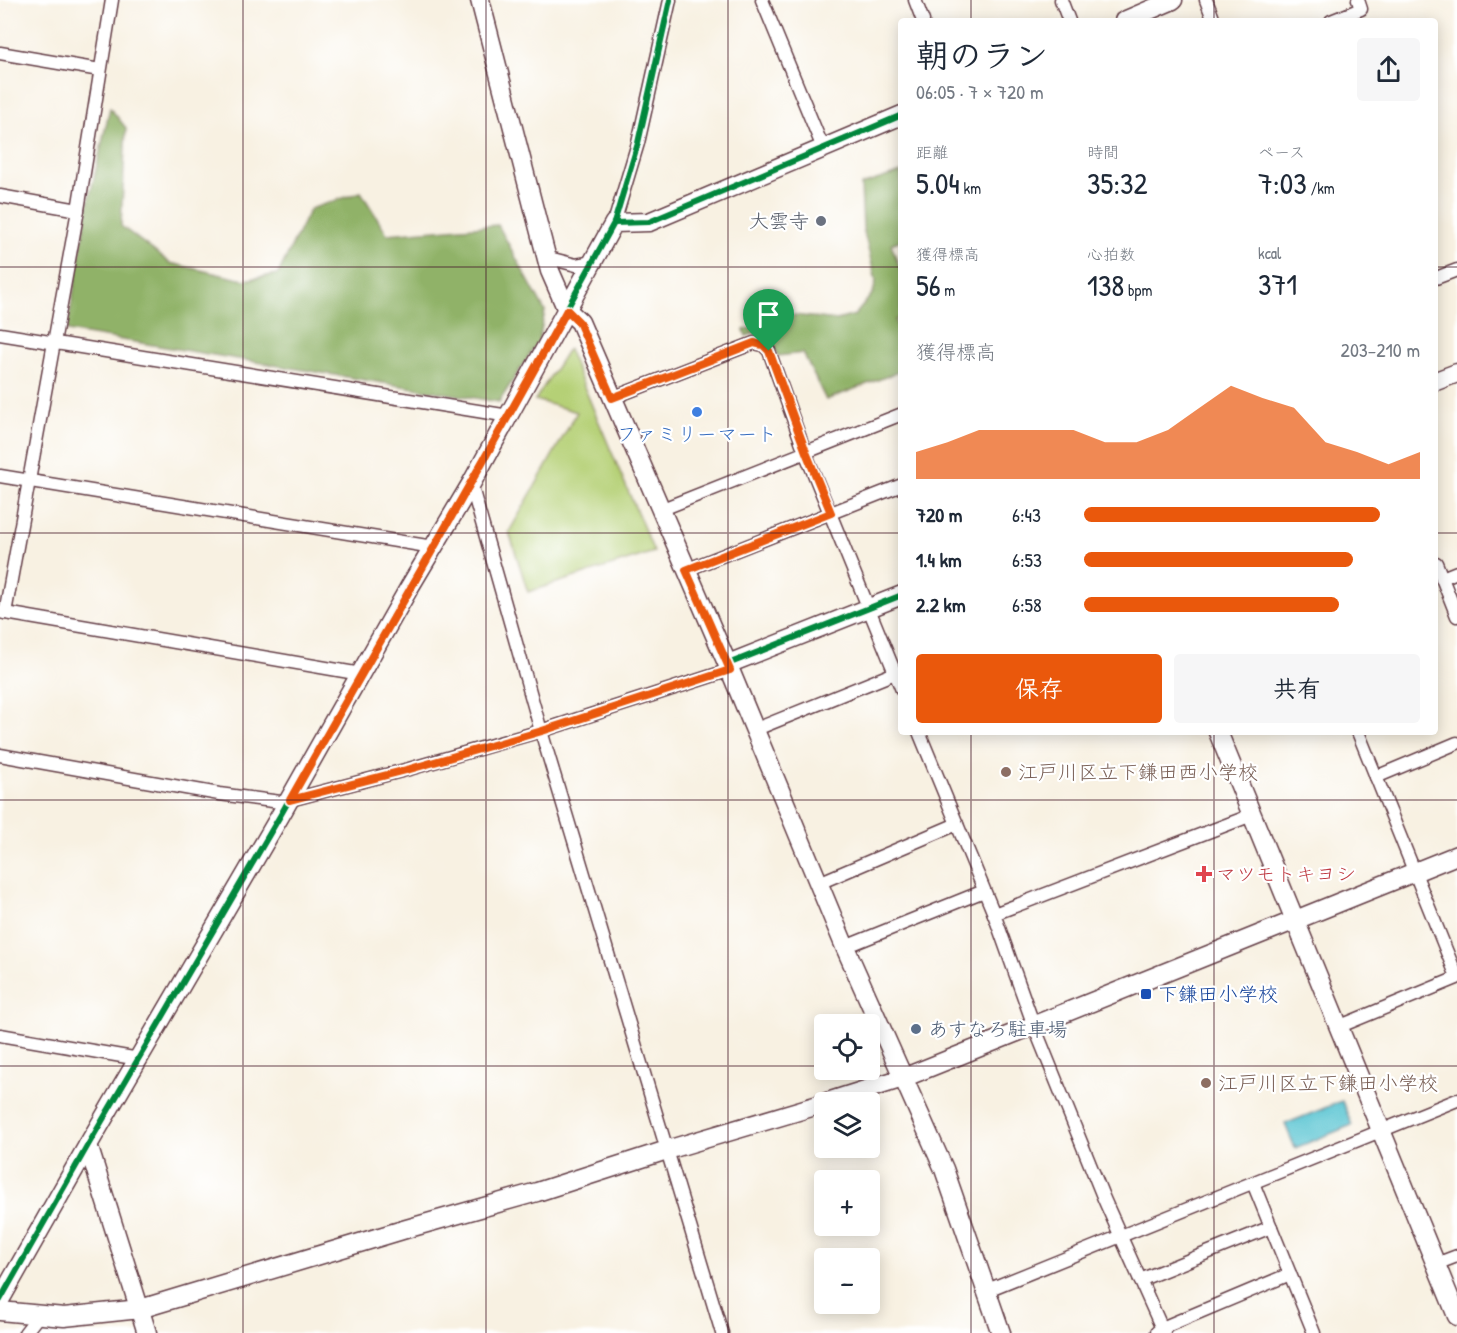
<!DOCTYPE html>
<html lang="ja">
<head>
<meta charset="utf-8">
<style>
  :root { --surface:#fff; --page:#f6f6f7; --text:#1f2937; --muted:#747a83; --accent:#ea580c }
  body { margin:0; font-family:"Patrick Hand","Klee One",sans-serif; background:var(--page); color:var(--text); height:100vh; display:flex; flex-direction:column; font-size:22px; white-space:nowrap }
  * { box-sizing:border-box; margin:0 }
  p { font-size:20px; color:var(--muted) }
  .icon { flex:none; width:33px; height:33px; fill:none; stroke:currentColor; stroke-width:2; stroke-linecap:round; stroke-linejoin:round }
  .map { position:relative; flex:1; overflow:hidden }
  .side { position:absolute; left:898px; top:18px; width:540px; height:717px; display:flex; flex-direction:column; background:var(--surface); border-radius:6px; box-shadow:0 3px 15px #0003 }
  .side>* { flex:none }
  .tools { position:absolute; left:814px; top:1014px; display:grid; gap:12px }
  .tools a { display:grid; place-items:center; width:66px; height:66px; border-radius:6px; background:var(--surface); box-shadow:0 3px 15px #0003; font-size:30px }
  .pin { position:absolute; display:grid; place-items:center; width:51px; height:51px; color:#fff; margin:-62px -26px; border-radius:50% 50% 50% 0; rotate:-45deg; box-shadow:0 0 6px #0007 }
  .pin .icon { rotate:45deg }
  .round { display:grid; place-items:center; flex:none; width:63px; height:63px; border-radius:6px; background:var(--page) }
  .summary { display:flex; align-items:center; justify-content:space-between; height:102px; padding:0 18px }
  h1 { font-size:33px; font-weight:600; line-height:45px }
  .metrics { display:grid; grid-template-columns:repeat(3,1fr); gap:9px; height:102px; padding:6px 18px }
  .metrics div { display:grid; align-content:center }
  .metrics b { font-size:30px; font-weight:600 }
  .metrics small { font-size:16px; font-weight:400 }
  .metrics p { font-size:16px }
  .chart { height:168px; padding:12px 18px }
  .chart p { display:flex; justify-content:space-between }
  .chart svg { width:100%; height:108px; margin-top:6px; fill:var(--accent); opacity:.7 }
  .primary-button { display:flex; gap:12px; margin-top:auto; padding:12px 18px }
  .primary-button a { flex:1; height:69px; border-radius:6px; background:var(--accent); color:#fff; font-size:24px; font-weight:600; line-height:69px; text-align:center }
  .primary-button a+a { background:var(--page); color:var(--text) }
  ul { padding:0 18px; list-style:none; font-size:20px }
  li { display:grid; grid-template-columns:96px 72px 1fr; align-items:center; height:45px }
  li i { height:15px; border-radius:8px; background:var(--accent) }
  .map>svg:first-child { display:block }
  .green { fill:#b5d076; stroke:#807850; stroke-width:1.5 }
  .forest { fill:#90b267; stroke:#6d6849; stroke-width:1.5 }
  .water { fill:#58c4d2; stroke:#51727e; stroke-width:1.5 }
  .lines { fill:none; stroke-linecap:round; stroke-linejoin:round }
  .street-casing { stroke:#643e46; stroke-width:15 }
  .secondary-casing { stroke:#643e46; stroke-width:21 }
  .street { stroke:#fff; stroke-width:12 }
  .secondary { stroke:#fff; stroke-width:18 }
  .cycleway-casing { stroke:#fff; stroke-width:10 }
  .cycleway { stroke:#00873e; stroke-width:6 }
  .route-casing { stroke:#fff; stroke-width:12 }
  .route { stroke:#ea580c; stroke-width:8 }
  .grid { fill:none; stroke:#4a1f2b; stroke-width:1.5; stroke-opacity:0.55 }
  .worship-dot { fill:#6b7280; stroke:#fff; stroke-width:2 }
  .shop-dot { fill:#3f7fe0; stroke:#fff; stroke-width:2 }
  .education-dot { fill:#8d6e63; stroke:#fff; stroke-width:2 }
  .health-dot { fill:#e0444e; stroke:#fff; stroke-width:2 }
  .transit-dot { fill:#1a4fb4; stroke:#fff; stroke-width:2 }
  .service-dot { fill:#5c6f8a; stroke:#fff; stroke-width:2 }
  .labels { text-anchor:middle; stroke-width:4.5; stroke-linejoin:round; paint-order:stroke }
  .worship-label { font-size:20px; fill:#5b616d; stroke:#fff; text-anchor:end }
  .shop-label { font-size:20px; fill:#366cbe; stroke:#fff }
  .education-label { font-size:20px; fill:#785e54; stroke:#fff; text-anchor:start }
  .health-label { font-size:20px; fill:#be3a42; stroke:#fff; text-anchor:start }
  .transit-label { font-size:20px; fill:#164399; stroke:#fff; text-anchor:start }
  .service-label { font-size:20px; fill:#4e5e75; stroke:#fff; text-anchor:start }
</style>
</head>
<body>
<div class="map">
<svg width="1457" height="1333" viewBox="0 0 1457 1333">
  <rect width="100%" height="100%" fill="#fff"/>
  <filter id="ink" filterUnits="userSpaceOnUse"><feTurbulence type="fractalNoise" baseFrequency=".0167" numOctaves="2"/><feDisplacementMap in="SourceGraphic" scale="12" xChannelSelector="R" yChannelSelector="G"/><feConvolveMatrix kernelMatrix="1 2 1 2 8 2 1 2 1" color-interpolation-filters="sRGB"/></filter>
  <filter id="wash" filterUnits="userSpaceOnUse"><feTurbulence type="fractalNoise" baseFrequency=".008" numOctaves="4" result="noise"/><feDisplacementMap in="SourceGraphic" scale="24" xChannelSelector="R" yChannelSelector="G"/><feGaussianBlur stdDeviation="1.35" result="paint"/><feColorMatrix in="noise" values="0 0 0 0 0 0 0 0 0 0 0 0 0 0 0 0 0 1.4 0 .05"/><feComposite in="paint" operator="in"/></filter>
  <g filter="url(#wash)">
    <rect width="100%" height="100%" fill="#f8f1e2"/>
    <!-- green -->
    <polygon class="green" points="568,349 654,552 528,592 509,532 577,412 535,400"/>
    <!-- forest -->
    <g class="forest">
      <polygon points="110,108 126,128 121,226 170,263 244,280 278,274 310,209 361,192 387,234 498,225 545,311 539,340 499,402 67,331 89,200"/>
      <polygon points="901,172 901,240 891,244 901,272 901,317 895,320 901,336 901,371 826,400 803,353 778,356 768,329 746,336 744,330 794,315 837,320 855,315 873,293 876,281 863,228 861,185"/>
    </g>
    <!-- water -->
    <polygon class="water" points="1342,1101 1352,1125 1295,1148 1285,1124"/>
  </g>
  <g filter="url(#ink)">
    <g class="lines">
      <!-- street casing -->
      <g class="street-casing">
        <g id="street">
          <polyline points="762,0 823,148"/>
          <polyline points="915,0 923,21"/>
          <polyline points="1061,0 1069,21"/>
          <polyline points="1206,0 1214,21"/>
          <polyline points="1331,21 1361,9 1358,0"/>
          <polyline points="0,53 100,70"/>
          <polyline points="0,196 78,210"/>
          <polyline points="614,223 638,143 670,0"/>
          <polyline points="545,257 576,265 593,262"/>
          <polyline points="1436,278 1457,270"/>
          <polyline points="0,334 509,416"/>
          <polyline points="612,398 754,343 763,345 769,351 805,452 902,690"/>
          <polyline points="0,476 433,547"/>
          <polyline points="471,484 541,731 722,1333"/>
          <polyline points="660,510 902,414"/>
          <polyline points="1436,563 1457,616"/>
          <polyline points="686,570 902,485"/>
          <polyline points="1442,578 1457,572"/>
          <polyline points="0,612 361,674"/>
          <polyline points="5,613 78,210 112,0"/>
          <polyline points="754,730 895,673"/>
          <polyline points="919,732 994,914 1034,1026 1104,1199 1164,1333"/>
          <polyline points="1358,732 1457,977"/>
          <polyline points="0,755 219,794 288,803"/>
          <polyline points="1376,777 1457,743"/>
          <polyline points="290,800 409,769 541,731 730,670"/>
          <polyline points="819,883 957,824"/>
          <polyline points="994,914 1252,815"/>
          <polyline points="845,947 984,891"/>
          <polyline points="1338,1027 1457,978"/>
          <polyline points="0,1035 139,1059"/>
          <polyline points="1253,1183 1314,1333"/>
          <polyline points="1436,1264 1457,1256"/>
          <polyline points="1140,1280 1271,1227"/>
          <polyline points="985,1291 1457,1100"/>
          <polyline points="1157,1332 1169,1325 1290,1274"/>
          <polyline points="25,1333 39,1315"/>
        </g>
      </g>
      <!-- secondary casing -->
      <g class="secondary-casing">
        <g id="secondary">
          <polyline points="480,0 550,271 567,310 580,322 730,670 845,947 944,1169 1001,1333"/>
          <polyline points="1124,21 1173,0"/>
          <polyline points="1436,381 1457,373"/>
          <polyline points="728,664 902,595"/>
          <polyline points="1218,732 1457,1316"/>
          <polyline points="827,1102 903,1078 1457,855"/>
          <polyline points="88,1145 147,1333"/>
          <polyline points="0,1300 88,1145 280,816 409,588 471,484 614,223 649,222 902,115"/>
          <polyline points="0,1311 64,1317 140,1309 406,1229 537,1192 667,1150 825,1103"/>
        </g>
      </g>
      <!-- street -->
      <use href="#street" class="street"/>
      <!-- secondary -->
      <use href="#secondary" class="secondary"/>
      <!-- cycleway casing -->
      <g class="cycleway-casing">
        <g id="cycleway">
          <polyline points="614,223 649,222 902,115"/>
          <polyline points="728,664 902,595"/>
          <polyline points="0,1300 88,1145 280,816 409,588 471,484 614,223 638,143 670,0"/>
        </g>
      </g>
      <!-- cycleway -->
      <use href="#cycleway" class="cycleway"/>
    </g>
  </g>
  <g class="lines" filter="url(#ink)">
    <!-- route casing -->
    <g class="route-casing">
      <path id="route" d="M567,310L579,322L612,398L754,343L763,345L769,351L806,452L831,513L686,570L730,670L542,731L410,769L290,800C382,637 477,475 567,310Z"/>
    </g>
    <!-- route -->
    <use href="#route" class="route"/>
  </g>
  <!-- grid -->
  <path class="grid" d="M243,0V1333M486,0V1333M728,0V1333M971,0V21M1214,0V21M0,267H902M1436,267H1457M0,533H902M1436,533H1457M971,732V1333M1214,732V1333M0,800H1457M0,1066H825M870,1066H1457"/>
  <!-- markers -->
  <circle class="worship-dot" cx="821" cy="221" r="6"/>
  <circle class="shop-dot" cx="697" cy="412" r="6"/>
  <g class="education-dot">
    <circle cx="1006" cy="772" r="6"/>
    <circle cx="1206" cy="1083" r="6"/>
  </g>
  <path class="health-dot" d="M1201 865h6v6h6v6h-6v6h-6v-6h-6v-6h6z"/>
  <rect class="transit-dot" x="1140" y="988" width="12" height="12" rx="3"/>
  <circle class="service-dot" cx="916" cy="1029" r="6"/>
  <g class="labels">
    <!-- worship labels -->
    <g class="worship-label">
      <text x="809" y="228">大雲寺</text>
    </g>
    <!-- shop labels -->
    <g class="shop-label">
      <text x="697" y="441">ファミリーマート</text>
    </g>
    <!-- education labels -->
    <g class="education-label">
      <text x="1018" y="779">江戸川区立下鎌田西小学校</text>
      <text x="1218" y="1090">江戸川区立下鎌田小学校</text>
    </g>
    <!-- health labels -->
    <g class="health-label">
      <text x="1216" y="881">マツモトキヨシ</text>
    </g>
    <!-- transit labels -->
    <g class="transit-label">
      <text x="1158" y="1001">下鎌田小学校</text>
    </g>
    <!-- service labels -->
    <g class="service-label">
      <text x="928" y="1036">あすなろ駐車場</text>
    </g>
  </g>
</svg>
<div class="tools">
<a><svg class="icon" aria-label="locate" viewBox="0 0 24 24"><circle cx="12" cy="12" r="6"/><path d="M12 2v4M12 18v4M2 12h4M18 12h4"/></svg></a>
<a><svg class="icon" aria-label="layers" viewBox="0 0 24 24"><path d="M12 4l9 5-9 5-9-5zM3 14l9 5 9-5"/></svg></a>
<a>+</a>
<a>−</a>
</div>
<div class="pin" style="left:769px;top:351px;background:#1e9e55"><svg class="icon" aria-label="arrive" viewBox="0 0 24 24"><path d="M6 21V4h12l-3 4 3 4H6"/></svg></div>
<section class="side">
<div class="summary"><div><h1>朝のラン</h1><p>06:05 · 7 × 720 m</p></div><a class="round"><svg class="icon" aria-label="share" viewBox="0 0 24 24"><path d="M12 15V3M7 8l5-5 5 5M5 13v7h14v-7"/></svg></a></div>
<div class="metrics">
<div><p>距離</p><b>5.04<small> km</small></b></div>
<div><p>時間</p><b>35:32</b></div>
<div><p>ペース</p><b>7:03<small> /km</small></b></div>
</div>
<div class="metrics">
<div><p>獲得標高</p><b>56<small> m</small></b></div>
<div><p>心拍数</p><b>138<small> bpm</small></b></div>
<div><p>kcal</p><b>371</b></div>
</div>
<div class="chart"><p><span>獲得標高</span>203–210 m</p>
<svg viewBox="0 0 160 44" preserveAspectRatio="none"><path d="M0 44V33L10 29L20 24L30 24L40 24L50 24L60 29L70 29L80 24L90 15L100 6L110 11L120 15L130 29L140 33L150 38L160 33V44z"/></svg>
</div>
<ul>
<li><b>720 m</b>6:43<i style="width:88%"></i></li>
<li><b>1.4 km</b>6:53<i style="width:80%"></i></li>
<li><b>2.2 km</b>6:58<i style="width:76%"></i></li>
</ul>
<div class="primary-button"><a>保存</a><a>共有</a></div>
</section>
</div>
</body>
</html>
